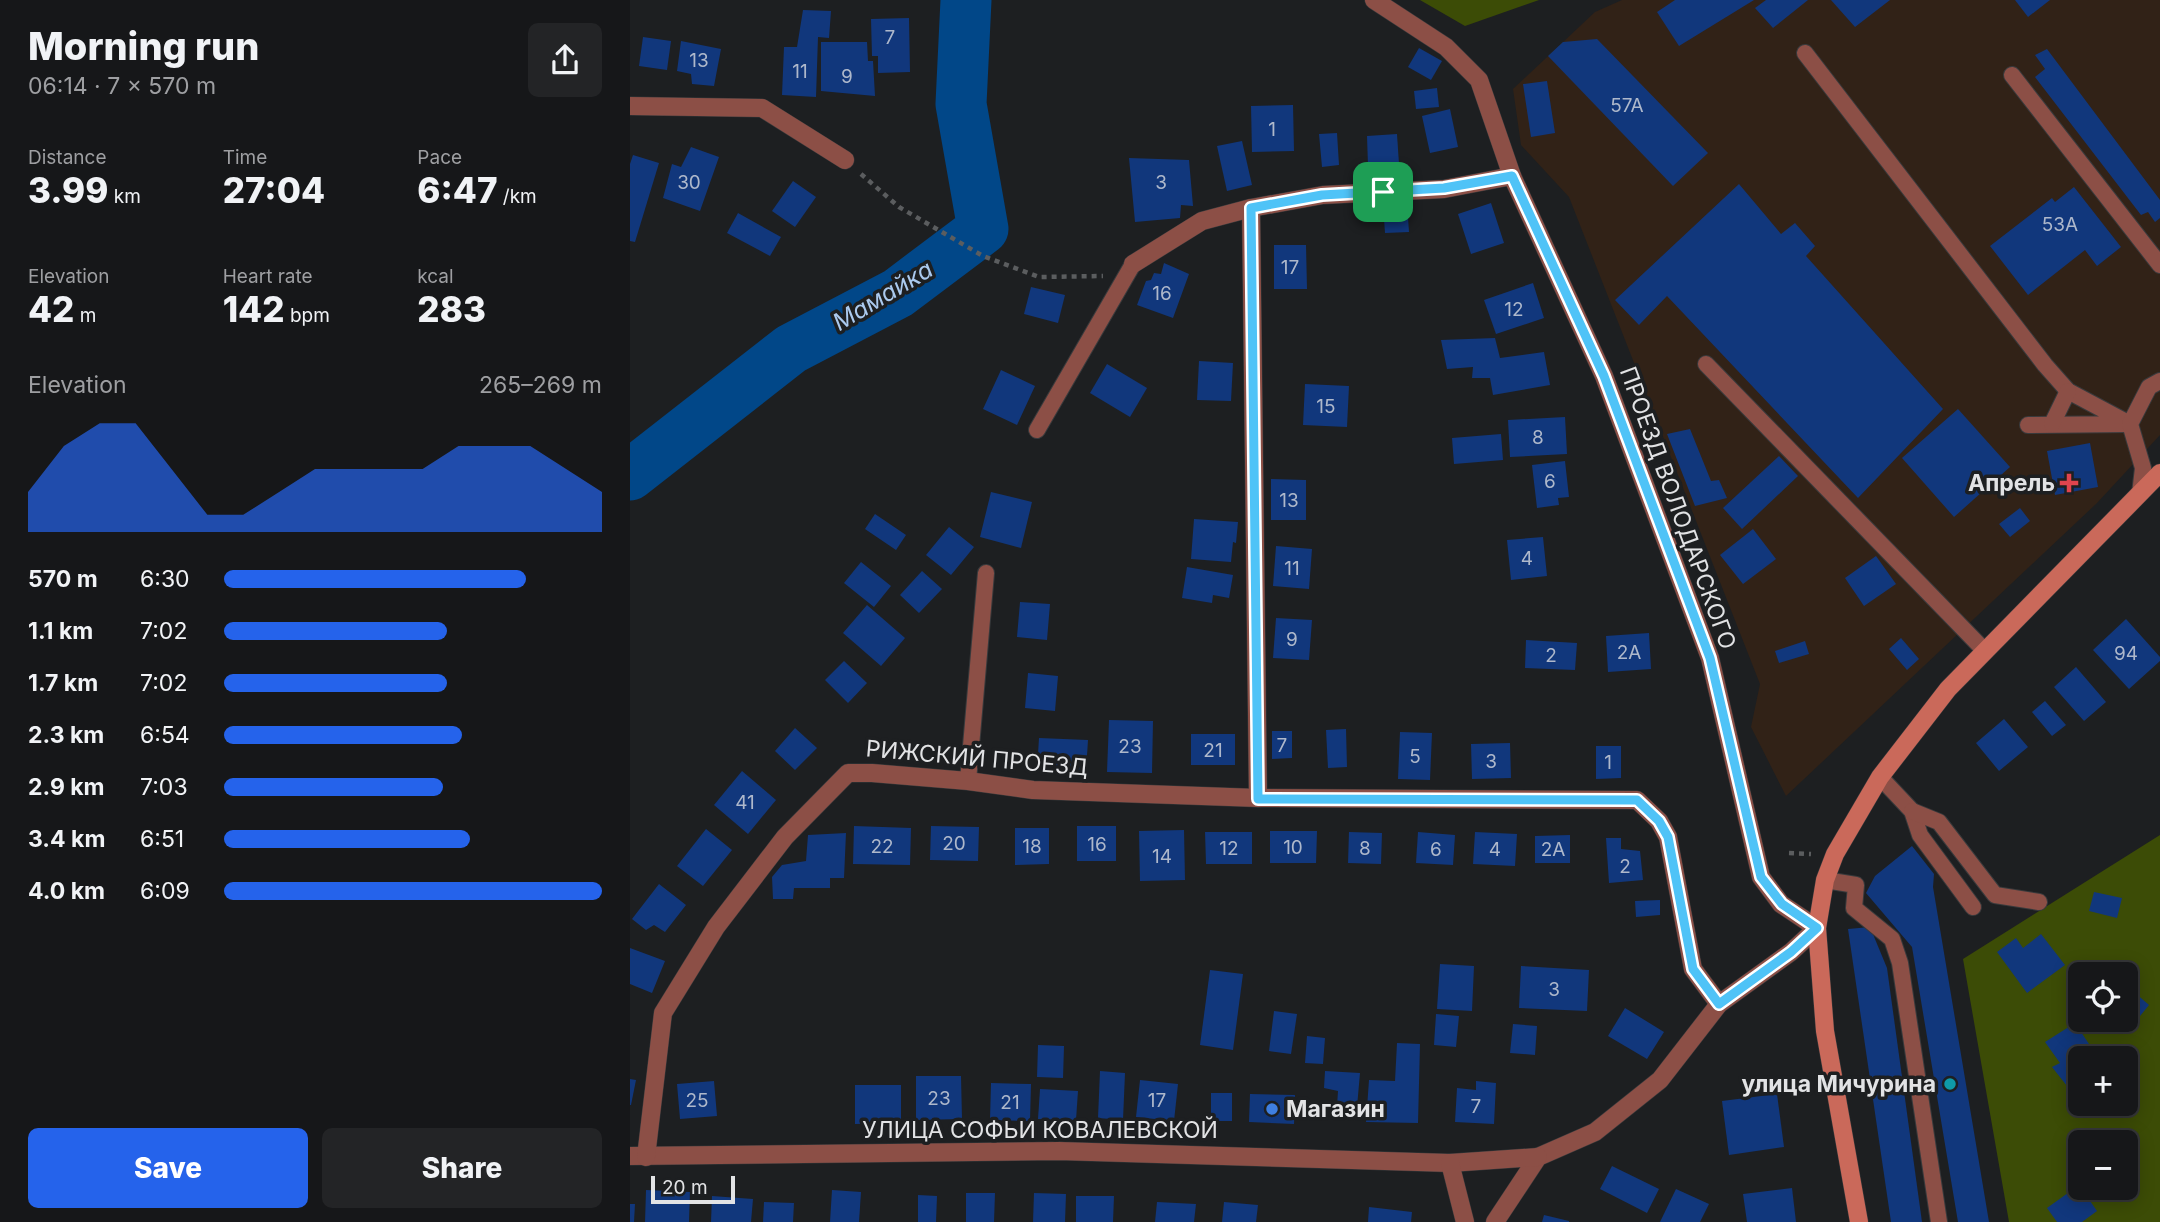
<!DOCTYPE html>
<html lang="en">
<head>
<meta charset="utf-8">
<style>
  :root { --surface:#161719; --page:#232426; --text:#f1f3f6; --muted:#9e9fa2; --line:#353638; --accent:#2563eb }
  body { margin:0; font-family:Inter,sans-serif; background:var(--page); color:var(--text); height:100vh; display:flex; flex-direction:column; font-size:26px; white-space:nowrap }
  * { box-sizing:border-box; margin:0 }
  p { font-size:23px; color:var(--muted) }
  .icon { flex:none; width:38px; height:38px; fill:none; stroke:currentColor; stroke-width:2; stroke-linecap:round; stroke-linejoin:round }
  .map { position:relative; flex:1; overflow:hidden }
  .details { display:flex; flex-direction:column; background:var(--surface); width:630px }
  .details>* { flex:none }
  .buttons { position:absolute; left:1438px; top:962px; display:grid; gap:14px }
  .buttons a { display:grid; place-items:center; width:70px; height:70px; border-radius:10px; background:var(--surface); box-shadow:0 4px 18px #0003,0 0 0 2px var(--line); font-size:35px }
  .scale { position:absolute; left:21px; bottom:18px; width:84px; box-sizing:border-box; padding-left:7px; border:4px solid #e2e3e5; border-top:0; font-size:19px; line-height:24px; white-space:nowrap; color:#e2e3e5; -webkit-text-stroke:5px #1d1f21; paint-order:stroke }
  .pin { position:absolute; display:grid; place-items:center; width:60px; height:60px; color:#fff; margin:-30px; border-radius:14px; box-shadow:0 4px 10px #0006 }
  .round { display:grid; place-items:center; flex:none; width:74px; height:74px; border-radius:10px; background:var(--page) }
  .summary { display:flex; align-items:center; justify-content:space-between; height:119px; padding:0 28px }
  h1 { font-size:38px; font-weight:800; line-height:52px }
  .metrics { display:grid; grid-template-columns:repeat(3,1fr); gap:10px; height:119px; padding:7px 28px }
  .metrics div { display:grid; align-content:center }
  .metrics b { font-size:35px; font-weight:800 }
  .metrics small { font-size:19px; font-weight:400 }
  .metrics p { font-size:19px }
  .chart { height:196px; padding:14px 28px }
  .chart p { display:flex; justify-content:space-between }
  .chart svg { width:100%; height:126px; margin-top:7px; fill:var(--accent); opacity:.7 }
  .primary-button { display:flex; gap:14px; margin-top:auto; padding:14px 28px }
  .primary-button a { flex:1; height:80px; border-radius:10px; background:var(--accent); color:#fff; font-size:28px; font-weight:800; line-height:80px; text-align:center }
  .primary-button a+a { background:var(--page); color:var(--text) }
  ul { padding:0 28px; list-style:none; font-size:23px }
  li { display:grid; grid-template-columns:112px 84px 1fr; align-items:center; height:52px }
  li i { height:18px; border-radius:9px; background:var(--accent) }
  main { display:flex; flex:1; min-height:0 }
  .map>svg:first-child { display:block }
  .industrial { fill:#312217 }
  .green { fill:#3c4c06; fill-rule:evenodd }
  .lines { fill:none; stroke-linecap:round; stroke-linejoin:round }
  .river { stroke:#014788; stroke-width:51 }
  .building { fill:#11377c }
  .lane-casing { stroke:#393a3c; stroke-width:18 }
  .street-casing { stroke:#393a3c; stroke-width:19 }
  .secondary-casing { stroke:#393a3c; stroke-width:19 }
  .path { stroke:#5b5d5f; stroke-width:4.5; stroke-dasharray:5 5; stroke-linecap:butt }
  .lane { stroke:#8c4f46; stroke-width:16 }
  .street { stroke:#8c4f46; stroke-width:18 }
  .secondary { stroke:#ca695a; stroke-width:18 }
  .route-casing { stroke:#fff; stroke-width:14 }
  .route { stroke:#4fc3f7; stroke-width:9 }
  .health-dot { fill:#e0444e; stroke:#1d1f21; stroke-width:2.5 }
  .culture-dot { fill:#0f9aa8; stroke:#1d1f21; stroke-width:2.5 }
  .shop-dot { fill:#3f7fe0; stroke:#1d1f21; stroke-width:2.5 }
  .labels { text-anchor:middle; stroke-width:7; stroke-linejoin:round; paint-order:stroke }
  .number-label { font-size:19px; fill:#aeb8cb }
  .poi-label { font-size:23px; font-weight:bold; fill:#e2e3e5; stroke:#1d1f21; text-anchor:end }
  .street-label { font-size:23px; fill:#e2e3e5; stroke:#1d1f21 }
  .water-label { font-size:24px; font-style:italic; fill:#abcaef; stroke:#1d1f21 }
</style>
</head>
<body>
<main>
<section class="details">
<div class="summary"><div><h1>Morning run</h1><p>06:14 · 7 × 570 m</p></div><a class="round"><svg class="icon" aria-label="share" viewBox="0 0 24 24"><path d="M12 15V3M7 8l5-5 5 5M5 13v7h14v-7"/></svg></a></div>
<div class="metrics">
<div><p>Distance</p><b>3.99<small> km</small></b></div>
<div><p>Time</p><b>27:04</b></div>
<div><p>Pace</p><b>6:47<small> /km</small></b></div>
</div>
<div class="metrics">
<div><p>Elevation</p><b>42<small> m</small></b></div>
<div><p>Heart rate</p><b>142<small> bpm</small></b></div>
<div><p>kcal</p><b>283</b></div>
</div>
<div class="chart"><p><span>Elevation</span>265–269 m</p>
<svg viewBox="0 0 160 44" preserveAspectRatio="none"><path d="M0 44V30L10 14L20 6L30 6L40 22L50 38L60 38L70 30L80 22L90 22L100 22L110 22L120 14L130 14L140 14L150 22L160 30V44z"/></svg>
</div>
<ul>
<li><b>570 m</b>6:30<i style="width:80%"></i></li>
<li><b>1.1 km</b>7:02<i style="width:59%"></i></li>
<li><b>1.7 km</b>7:02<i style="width:59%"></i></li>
<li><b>2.3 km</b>6:54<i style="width:63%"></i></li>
<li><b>2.9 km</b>7:03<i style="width:58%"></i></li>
<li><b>3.4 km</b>6:51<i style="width:65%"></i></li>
<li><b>4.0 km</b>6:09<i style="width:100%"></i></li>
</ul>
<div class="primary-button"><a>Save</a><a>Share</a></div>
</section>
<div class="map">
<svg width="1530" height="1222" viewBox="0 0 1530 1222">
  <rect width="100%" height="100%" fill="#1d1f21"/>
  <!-- industrial -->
  <polygon class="industrial" points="992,0 1530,0 1530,435 1467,503 1156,796 1121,727 1130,684 939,197 891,145 883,89 965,12"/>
  <!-- green -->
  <g class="green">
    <polygon points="790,0 909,0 835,26"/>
    <path d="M1530,835V1222H1379L1333,959ZM1451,975H1496V1020H1451ZM1451,1059H1496V1104H1451ZM1451,1143H1496V1188H1451Z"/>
  </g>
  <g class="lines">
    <!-- river -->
    <polyline class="river" points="0,475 161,349 268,293 353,229 331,104 336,0"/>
  </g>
  <!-- building -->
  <g class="building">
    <polygon points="1045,0 1124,0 1049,46 1027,12"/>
    <polygon points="1136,0 1178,0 1143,28 1125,8"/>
    <polygon points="1201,0 1260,0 1225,27"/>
    <polygon points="1385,0 1420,0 1398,17"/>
    <polygon points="173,10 201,11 199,38 188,37 186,97 152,95 154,47 167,47"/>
    <polygon points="279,18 280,72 248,73 248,56 242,56 241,19"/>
    <polygon points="13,37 41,41 37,70 9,66"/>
    <polygon points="967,39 1078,153 1043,186 918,56 933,42"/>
    <polygon points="51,41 91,49 84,86 62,84 61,74 47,71"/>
    <polygon points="191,42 237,42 238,61 243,61 245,96 191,91"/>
    <polygon points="789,48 812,61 801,80 778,67"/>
    <polygon points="1417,49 1530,200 1530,218 1525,222 1518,212 1511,215 1405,77 1415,69 1405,55"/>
    <polygon points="917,81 925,133 901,137 893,84"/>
    <polygon points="807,88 809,107 786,109 784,91"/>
    <polygon points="663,105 664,151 622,152 621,106"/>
    <polygon points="820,109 828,147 800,153 792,116"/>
    <polygon points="707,133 709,165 692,167 689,134"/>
    <polygon points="767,134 769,164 738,166 737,136"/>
    <polygon points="612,141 622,185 597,191 587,146"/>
    <polygon points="61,147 89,157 70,211 33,198 42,164 51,167"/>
    <polygon points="3,155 29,163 5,242 0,241 0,164"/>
    <polygon points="499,158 559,160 563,206 551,205 550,218 505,222"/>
    <polygon points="163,181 186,197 165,227 142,211"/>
    <polygon points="1109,184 1151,234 1165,223 1185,246 1176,256 1313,409 1228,498 1037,296 1009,325 985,300"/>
    <polygon points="1444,187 1491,247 1467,266 1455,250 1398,295 1360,246 1422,198 1425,202"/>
    <polygon points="777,203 779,232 755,233 753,205"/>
    <polygon points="861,203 874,243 841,254 828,214"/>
    <polygon points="108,213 151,237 140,256 97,233"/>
    <polygon points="644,245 676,245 677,289 644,289"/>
    <polygon points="534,263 559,274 543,318 507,305 516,281 521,280 524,273 531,274"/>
    <polygon points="903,283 914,318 866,334 854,300"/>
    <polygon points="401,287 435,295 428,323 394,314"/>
    <polygon points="865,338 870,358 914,352 920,385 863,395 860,378 842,378 843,367 817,369 811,340"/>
    <polygon points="569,361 603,363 601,401 567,400"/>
    <polygon points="477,364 517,388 500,417 460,393"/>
    <polygon points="371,370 405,386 387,425 353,409"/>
    <polygon points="675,384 719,386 717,427 673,425"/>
    <polygon points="1328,409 1380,467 1324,517 1272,458"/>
    <polygon points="935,417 937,454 880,457 878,420"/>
    <polygon points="1060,429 1081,481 1089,480 1097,498 1065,506 1037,434"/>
    <polygon points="871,434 873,460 824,464 822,438"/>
    <polygon points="1460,443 1468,487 1425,495 1417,451"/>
    <polygon points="1149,456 1168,476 1112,529 1093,508"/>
    <polygon points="935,461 939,497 928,498 929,505 907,508 902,465"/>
    <polygon points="641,479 676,480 676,520 641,520"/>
    <polygon points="361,492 402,502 391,548 350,537"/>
    <polygon points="1390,508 1400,521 1380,537 1369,524"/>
    <polygon points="245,514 276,535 266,550 235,529"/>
    <polygon points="564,519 608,522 606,543 603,542 601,562 561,559"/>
    <polygon points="319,527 344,547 321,575 296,555"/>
    <polygon points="1123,529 1146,559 1113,584 1090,555"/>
    <polygon points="913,537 917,576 881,580 877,540"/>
    <polygon points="646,546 682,549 679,589 643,586"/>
    <polygon points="1246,556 1266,584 1234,606 1215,578"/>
    <polygon points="231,562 261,586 244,607 214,583"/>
    <polygon points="557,567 603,575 599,598 583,595 582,603 552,598"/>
    <polygon points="292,571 312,589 289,613 270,595"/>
    <polygon points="390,602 420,604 417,640 387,637"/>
    <polygon points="237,605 275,638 251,666 213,633"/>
    <polygon points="646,618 682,620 679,660 643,658"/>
    <polygon points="1496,619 1530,657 1530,661 1499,689 1463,650"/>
    <polygon points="1019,633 1021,669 978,672 976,636"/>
    <polygon points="1271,638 1289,659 1277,670 1259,649"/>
    <polygon points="896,640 947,643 945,670 895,668"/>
    <polygon points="1175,641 1179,654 1149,663 1145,651"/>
    <polygon points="214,661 237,683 218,703 195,680"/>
    <polygon points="1446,667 1476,702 1454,721 1424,687"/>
    <polygon points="398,673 428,676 425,711 395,708"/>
    <polygon points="1415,701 1436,725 1422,736 1402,712"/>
    <polygon points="1374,719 1398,747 1369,771 1346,743"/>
    <polygon points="479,720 523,721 522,773 477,772"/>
    <polygon points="165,728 187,748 165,770 145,751"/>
    <polygon points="716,729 717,767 698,768 696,730"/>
    <polygon points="642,731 662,731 662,758 642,759"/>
    <polygon points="770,732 802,733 800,780 768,779"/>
    <rect x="561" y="734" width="44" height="31"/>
    <polygon points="409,738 458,740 456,771 407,770"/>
    <polygon points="880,743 881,778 842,779 841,744"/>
    <polygon points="966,746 991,746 991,778 966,779"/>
    <polygon points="112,771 146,800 118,834 84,805"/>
    <polygon points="224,826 281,828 280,865 223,864"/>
    <polygon points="301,826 349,827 348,861 300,860"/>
    <rect x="447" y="826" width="39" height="35"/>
    <polygon points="385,828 419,828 419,864 385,865"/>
    <polygon points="76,829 102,850 73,886 47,866"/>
    <polygon points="554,830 555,880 510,881 509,831"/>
    <polygon points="640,831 687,831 686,863 640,863"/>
    <polygon points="575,832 622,832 622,864 576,864"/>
    <polygon points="719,832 752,833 751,864 718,863"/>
    <polygon points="788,832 825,835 823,865 786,863"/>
    <polygon points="845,832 887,834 885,866 843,864"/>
    <polygon points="216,833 214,878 200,878 200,888 164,888 163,899 143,899 142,877 152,865 176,861 178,835"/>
    <polygon points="940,835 940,863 905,863 905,836"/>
    <polygon points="976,838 991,838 991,849 1010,851 1013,880 979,883"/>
    <polygon points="1282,846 1304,874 1303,887 1359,1222 1328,1222 1282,947 1236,893 1245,876"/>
    <polygon points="29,884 56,905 35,932 24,925 16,930 2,919"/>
    <polygon points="1464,892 1492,898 1487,918 1459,911"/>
    <polygon points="1030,900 1030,915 1006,917 1005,901"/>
    <polygon points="1240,927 1257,968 1292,1222 1261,1222 1218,929"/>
    <polygon points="1411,934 1435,965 1397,993 1367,952 1386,938 1393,948"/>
    <polygon points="0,948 35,961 22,993 0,984"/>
    <polygon points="810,964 844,966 842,1011 807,1009"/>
    <polygon points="891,966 959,970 957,1011 889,1008"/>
    <polygon points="580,970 613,974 603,1050 570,1045"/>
    <polygon points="1496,985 1519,1005 1506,1021 1496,1013"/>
    <polygon points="995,1008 1034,1032 1017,1059 978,1036"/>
    <polygon points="644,1011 667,1014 661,1054 639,1051"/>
    <polygon points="806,1014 829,1016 826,1047 804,1045"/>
    <polygon points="1445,1023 1469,1059 1451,1059 1451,1077 1437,1086 1422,1067 1430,1063 1415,1042"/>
    <polygon points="883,1024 907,1026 905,1055 880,1053"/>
    <polygon points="677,1036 695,1038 693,1064 675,1063"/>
    <polygon points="767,1043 790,1044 788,1123 736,1122 739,1080 765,1081"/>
    <polygon points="408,1045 434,1046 433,1078 407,1077"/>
    <polygon points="470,1071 495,1073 493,1120 468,1118"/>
    <polygon points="695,1071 730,1073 727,1107 707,1106 708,1091 694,1088"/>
    <polygon points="286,1076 331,1076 332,1119 286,1120"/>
    <polygon points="0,1079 6,1080 1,1105 0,1105"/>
    <polygon points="510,1080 548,1084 544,1121 506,1117"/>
    <polygon points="84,1081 87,1116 50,1119 47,1084"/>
    <polygon points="846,1081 866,1083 864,1124 825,1122 827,1088 846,1090"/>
    <polygon points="361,1083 401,1084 400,1121 360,1120"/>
    <polygon points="225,1085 271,1085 271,1123 225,1124"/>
    <polygon points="410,1089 448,1091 446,1120 408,1119"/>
    <rect x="581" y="1093" width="21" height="28"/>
    <polygon points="620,1094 665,1095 664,1124 619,1122"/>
    <polygon points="1147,1094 1154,1147 1099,1155 1092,1101"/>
    <polygon points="982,1166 1029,1189 1017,1213 970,1189"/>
    <polygon points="1449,1185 1467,1211 1452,1222 1427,1222 1417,1208"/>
    <polygon points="1162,1188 1166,1222 1117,1222 1113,1194"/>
    <polygon points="1046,1189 1079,1204 1070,1222 1030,1222"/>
    <polygon points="16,1190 60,1192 59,1222 15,1222"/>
    <polygon points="202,1190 231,1192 229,1222 200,1222"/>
    <polygon points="336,1193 365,1193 364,1222 336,1222"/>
    <polygon points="404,1193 436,1194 435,1222 403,1222"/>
    <polygon points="288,1195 307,1196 306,1222 288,1222"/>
    <polygon points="82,1196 123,1199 121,1222 81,1222"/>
    <polygon points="446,1196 484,1196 483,1222 446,1222"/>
    <polygon points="134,1202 164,1203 163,1222 133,1222"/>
    <polygon points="527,1202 566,1204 564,1222 525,1222"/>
    <polygon points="594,1202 628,1205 626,1222 592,1222"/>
    <polygon points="0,1204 5,1204 4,1222 0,1222"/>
    <polygon points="739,1207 782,1212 781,1222 738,1222"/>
    <polygon points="914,1215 939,1221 939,1222 912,1222"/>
  </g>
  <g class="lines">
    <!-- lane casing -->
    <g class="lane-casing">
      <g id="lane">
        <polyline points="1175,53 1415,365 1438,391 1500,424 1398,425"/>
        <polyline points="1382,75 1530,265"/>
        <polyline points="1076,364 1354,650"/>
        <polyline points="1422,424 1438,391"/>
        <polyline points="407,430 503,264"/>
        <polyline points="1510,494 1513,468 1500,424 1519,387 1530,381"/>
        <polyline points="1250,777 1282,811 1290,835 1343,907"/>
        <polyline points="338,781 356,573"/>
        <polyline points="1282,811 1309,822 1365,895 1409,902"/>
        <polyline points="1195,880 1226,885 1224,908 1262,939 1270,963 1309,1222"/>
      </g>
    </g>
    <!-- street casing -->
    <g class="street-casing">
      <g id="street">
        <polyline points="744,0 816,47 849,80 882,176"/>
        <polyline points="0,106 132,108 215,160"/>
        <polyline points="621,208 628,798"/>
        <polyline points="503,264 572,221 621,208 693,195 814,189 882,176 974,376 1080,658 1131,877 1151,904 1187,928 1161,952 1089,1004 1030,1080 965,1132 908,1157 865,1222"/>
        <polyline points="0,1156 429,1151 820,1163 908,1157"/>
        <polyline points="16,1157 33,1013 86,927 155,837 218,773 242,773 338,781 403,790 628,798 1007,800 1029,821 1038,837 1063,969 1089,1004"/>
        <polyline points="820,1163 835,1222"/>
      </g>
    </g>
    <!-- secondary casing -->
    <g class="secondary-casing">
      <polyline id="secondary" points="1229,1222 1195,1031 1187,928 1195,880 1205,854 1250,777 1318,689 1530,473"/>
    </g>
    <!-- path -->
    <g class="path">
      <polyline points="231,174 269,207 353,256 409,277 473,276"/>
      <polyline points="1159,853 1181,854"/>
    </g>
    <!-- lane -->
    <use href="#lane" class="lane"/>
    <!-- street -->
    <use href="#street" class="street"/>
    <!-- secondary -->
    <use href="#secondary" class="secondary"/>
  </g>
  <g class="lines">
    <!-- route casing -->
    <g class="route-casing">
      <polygon id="route" points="882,176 974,376 1080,658 1131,877 1152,904 1187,928 1161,952 1089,1004 1063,969 1038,837 1029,821 1007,800 628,799 621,208 692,195 814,188"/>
    </g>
    <!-- route -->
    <use href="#route" class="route"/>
  </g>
  <!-- markers -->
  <path class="health-dot" d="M1435.5 472.5h7v7h7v7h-7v7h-7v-7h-7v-7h7z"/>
  <circle class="culture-dot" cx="1320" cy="1084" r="7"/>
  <circle class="shop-dot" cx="642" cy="1109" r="7"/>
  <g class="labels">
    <!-- number labels -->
    <g class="number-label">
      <text x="260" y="44">7</text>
      <text x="69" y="67">13</text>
      <text x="170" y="78">11</text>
      <text x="217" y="83">9</text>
      <text x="997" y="112">57А</text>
      <text x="642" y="136">1</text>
      <text x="59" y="189">30</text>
      <text x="531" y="189">3</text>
      <text x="1430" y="231">53А</text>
      <text x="660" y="274">17</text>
      <text x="532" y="300">16</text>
      <text x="884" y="316">12</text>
      <text x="696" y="413">15</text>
      <text x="908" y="444">8</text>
      <text x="920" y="488">6</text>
      <text x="659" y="507">13</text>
      <text x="897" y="565">4</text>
      <text x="662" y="575">11</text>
      <text x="662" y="646">9</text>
      <text x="999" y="659">2А</text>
      <text x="1496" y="660">94</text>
      <text x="921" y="662">2</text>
      <text x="652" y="752">7</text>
      <text x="500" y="753">23</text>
      <text x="583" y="757">21</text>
      <text x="785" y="763">5</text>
      <text x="861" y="768">3</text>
      <text x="978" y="769">1</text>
      <text x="115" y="809">41</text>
      <text x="324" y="850">20</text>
      <text x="467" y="851">16</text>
      <text x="252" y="853">22</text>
      <text x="402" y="853">18</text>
      <text x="663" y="854">10</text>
      <text x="599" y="855">12</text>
      <text x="735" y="855">8</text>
      <text x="806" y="856">6</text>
      <text x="865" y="856">4</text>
      <text x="923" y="856">2А</text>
      <text x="532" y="863">14</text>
      <text x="995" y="873">2</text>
      <text x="924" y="996">3</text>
      <text x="309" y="1105">23</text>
      <text x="67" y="1107">25</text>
      <text x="527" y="1107">17</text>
      <text x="380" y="1109">21</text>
      <text x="846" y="1113">7</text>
    </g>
    <!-- poi labels -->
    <g class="poi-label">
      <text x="1425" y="491">Апрель</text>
      <text x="1306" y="1092">улица Мичурина</text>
      <text x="656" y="1117" text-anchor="start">Магазин</text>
    </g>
    <!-- street labels -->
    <g class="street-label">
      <text transform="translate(1048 508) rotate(70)" y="8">ПРОЕЗД ВОЛОДАРСКОГО</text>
      <text transform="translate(347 758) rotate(5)" y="8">РИЖСКИЙ ПРОЕЗД</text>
      <text x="410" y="1138">УЛИЦА СОФЬИ КОВАЛЕВСКОЙ</text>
    </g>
    <!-- water labels -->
    <g class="water-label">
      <text transform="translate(253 296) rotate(-31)" y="8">Мамайка</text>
    </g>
  </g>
</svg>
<div class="buttons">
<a><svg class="icon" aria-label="locate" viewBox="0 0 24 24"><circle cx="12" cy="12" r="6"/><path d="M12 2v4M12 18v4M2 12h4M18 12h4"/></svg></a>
<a>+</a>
<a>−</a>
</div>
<div class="scale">20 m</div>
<div class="pin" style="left:753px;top:192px;background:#1e9e55"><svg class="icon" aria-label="arrive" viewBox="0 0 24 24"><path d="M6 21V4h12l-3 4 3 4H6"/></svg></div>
</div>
</main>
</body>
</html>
